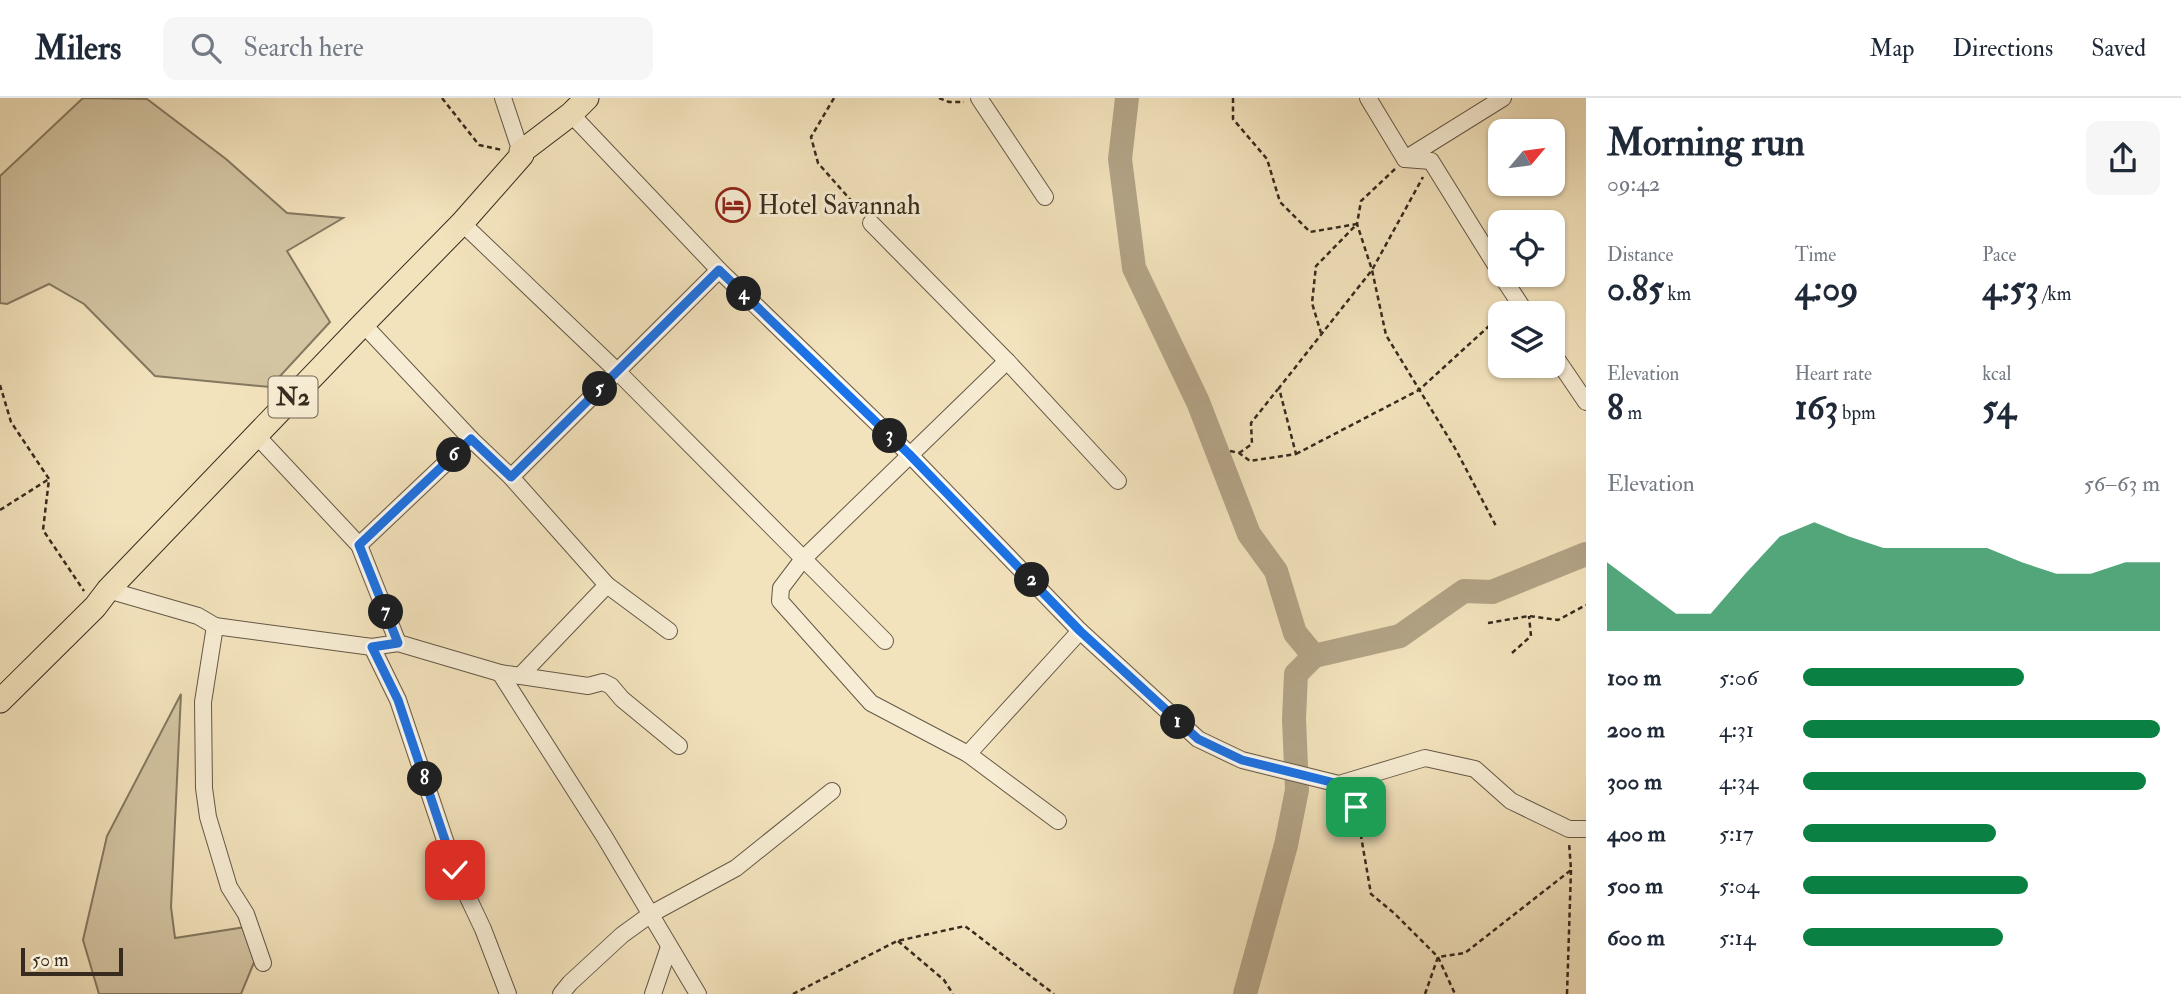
<!DOCTYPE html>
<html lang="en">
<head>
<meta charset="utf-8">
<style>
  :root { --surface:#fff; --page:#f6f6f7; --text:#1f2937; --muted:#747a83; --line:#e0e1e3; --accent:#0b8043 }
  body { margin:0; font-family:"IM FELL Double Pica",serif; background:var(--page); color:var(--text); height:100vh; display:flex; flex-direction:column; font-size:26px; white-space:nowrap }
  * { box-sizing:border-box; margin:0 }
  p { font-size:23px; color:var(--muted) }
  .icon { flex:none; width:38px; height:38px; fill:none; stroke:currentColor; stroke-width:2; stroke-linecap:round; stroke-linejoin:round }
  .map { position:relative; flex:1; overflow:hidden }
  .drawer { display:flex; flex-direction:column; background:var(--surface); width:595px }
  .drawer>* { flex:none }
  .needle { width:46px; rotate:61deg }
  .buttons { position:absolute; left:1488px; top:21px; display:grid; gap:14px }
  .buttons a { display:grid; place-items:center; width:77px; height:77px; border-radius:14px; background:var(--surface); box-shadow:0 2px 5px #0004; font-size:35px }
  .scale { position:absolute; left:21px; bottom:18px; width:102px; box-sizing:border-box; padding-left:7px; border:4px solid #362b1e; border-top:0; font-size:19px; line-height:24px; white-space:nowrap; color:#362b1e; -webkit-text-stroke:5px #f7edd4; paint-order:stroke }
  .pin { position:absolute; display:grid; place-items:center; width:60px; height:60px; color:#fff; margin:-30px; border-radius:14px; box-shadow:0 4px 10px #0006 }
  .km { position:absolute; width:35px; height:35px; margin:-18px; border-radius:50%; background:#222; color:#fff; font-size:19px; line-height:35px; text-align:center }
  .round { display:grid; place-items:center; flex:none; width:74px; height:74px; border-radius:14px; background:var(--page) }
  .headline { display:flex; align-items:center; justify-content:space-between; height:119px; padding:0 21px }
  h1 { font-size:38px; font-weight:700; line-height:52px }
  .metrics { display:grid; grid-template-columns:repeat(3,1fr); gap:10px; height:119px; padding:7px 21px }
  .metrics div { display:grid; align-content:center }
  .metrics b { font-size:35px; font-weight:700 }
  .metrics small { font-size:19px; font-weight:400 }
  .metrics p { font-size:19px }
  .chart { height:196px; padding:14px 21px }
  .chart p { display:flex; justify-content:space-between }
  .chart svg { width:100%; height:126px; margin-top:7px; fill:var(--accent); opacity:.7 }
  ul { padding:0 21px; list-style:none; font-size:23px }
  li { display:grid; grid-template-columns:112px 84px 1fr; align-items:center; height:52px }
  li i { height:18px; border-radius:9px; background:var(--accent) }
  header { display:flex; align-items:center; gap:42px; box-sizing:border-box; height:98px; padding:0 35px; background:var(--surface); border-bottom:2px solid var(--line) }
  header strong { font-size:33px }
  nav { display:flex; gap:38px; margin-inline-start:auto; font-size:24px }
  .search { width:490px; height:63px; background:var(--page); display:flex; align-items:center; gap:18px; box-sizing:border-box; padding:0 24px; border-radius:14px; color:var(--muted); font-size:26px }
  main { display:flex; flex:1; min-height:0 }
  .map>svg:first-child { display:block }
  .green { fill:#d3c4a2; stroke:#847860; stroke-width:2 }
  .lines { fill:none; stroke-linecap:round; stroke-linejoin:round }
  .river { stroke:#b3a487; stroke-width:24 }
  .minor-casing { stroke:#655946; stroke-width:18 }
  .highway-casing { stroke:#362b1e; stroke-width:25 }
  .path { stroke:#362b1e; stroke-width:2.5; stroke-dasharray:5 3.5; stroke-linecap:butt }
  .minor { stroke:#f7edd4; stroke-width:16 }
  .highway { stroke:#f3e3bd; stroke-width:23 }
  .route-casing { stroke:#fff; stroke-width:14 }
  .route { stroke:#1a73e8; stroke-width:9 }
  .labels { text-anchor:middle; stroke-width:6; stroke-linejoin:round; paint-order:stroke }
  .shield { fill:#f7edd4; stroke:#706555; stroke-width:2 }
  .shield-label { font-size:24px; font-weight:bold; fill:#362b1e }
  .poi-label { font-size:26px; fill:#362b1e; stroke:#f7edd4; text-anchor:start }
</style>
</head>
<body>
<header>
<strong>Milers</strong>
<div class="search"><svg class="icon" aria-label="search" viewBox="0 0 24 24"><circle cx="10" cy="10" r="6"/><path d="M15 15l6 6"/></svg>Search here</div>
<nav><a>Map</a><a>Directions</a><a>Saved</a></nav>
</header>
<main>
<div class="map">
<svg width="1586" height="896" viewBox="0 0 1586 896">
  <rect width="100%" height="100%" fill="#f3e3bd"/>
  <filter id="stains"><feTurbulence type="fractalNoise" baseFrequency=".00286" numOctaves="4"/><feColorMatrix values="0 0 0 0 .2 0 0 0 0 .09 0 0 0 0 .02 0 0 0 .5 -.17"/></filter>
  <radialGradient id="worn" r=".72"><stop offset=".6" stop-color="#630" stop-opacity="0"/><stop offset="1" stop-color="#630" stop-opacity=".3"/></radialGradient>
  <!-- green -->
  <g class="green">
    <polygon points="83,0 147,1 226,61 287,115 343,120 287,153 330,224 270,289 155,278 84,206 49,186 7,206 0,205 0,78"/>
    <polygon points="181,596 171,809 175,840 252,828 255,862 241,896 99,896 83,842 107,738"/>
  </g>
  <g class="lines">
    <!-- river -->
    <g class="river">
      <polyline points="1127,0 1120,61 1134,170 1198,304 1249,436 1276,473 1295,535 1314,558"/>
      <polyline points="1245,896 1286,747 1297,692 1294,621 1296,576 1314,558 1400,538 1464,493 1492,494 1586,456"/>
    </g>
    <!-- minor casing -->
    <g class="minor-casing">
      <g id="minor">
        <polyline points="503,0 521,54"/>
        <polyline points="979,0 1045,99"/>
        <polyline points="1368,0 1405,61 1431,63 1500,174"/>
        <polyline points="571,16 719,172 909,356 1080,533 1198,641 1242,662 1339,686 1425,660 1475,671 1511,703 1569,731 1586,731"/>
        <polyline points="1405,61 1503,0"/>
        <polyline points="462,125 618,274 885,543"/>
        <polyline points="871,125 1007,263"/>
        <polyline points="1501,177 1526,215"/>
        <polyline points="363,226 471,341 511,379 607,487 669,533"/>
        <polyline points="1552,254 1586,304"/>
        <polyline points="256,337 359,447 398,545"/>
        <polyline points="511,379 719,172"/>
        <polyline points="359,447 471,341"/>
        <polyline points="108,492 198,518 215,528 372,549 398,545 500,575 588,588 603,584 611,588 622,601 679,648"/>
        <polyline points="215,528 203,604 204,690 208,719 229,789 246,816 263,865"/>
        <polyline points="372,549 398,602 455,772 483,831 508,896"/>
        <polyline points="500,575 604,738 698,896"/>
        <polyline points="520,578 607,487"/>
        <polyline points="968,656 1080,533"/>
        <polyline points="1058,723 968,656 871,605 780,503 781,490 803,461 1007,263 1118,383"/>
        <polyline points="561,896 570,885 622,837 651,816 736,770 832,693"/>
        <polyline points="653,896 669,849"/>
      </g>
    </g>
    <!-- highway casing -->
    <g class="highway-casing">
      <polyline id="highway" points="0,603 95,509 108,492 363,226 462,125 522,57 521,54 571,16 587,0"/>
    </g>
    <!-- path -->
    <g class="path">
      <polyline points="442,0 479,47 502,52"/>
      <polyline points="834,0 811,39 818,65 863,116"/>
      <polyline points="939,0 949,4 964,4"/>
      <polyline points="1233,0 1233,21 1267,61 1280,104 1310,134 1357,126 1316,168 1312,205 1321,235"/>
      <polyline points="1395,71 1361,103 1357,126 1372,172 1386,237 1456,352 1497,430"/>
      <polyline points="0,287 11,324 49,381 43,432 84,493"/>
      <polyline points="1230,353 1239,355 1250,363 1296,356 1279,290 1372,172 1423,79"/>
      <polyline points="1239,355 1252,346 1251,325 1278,291"/>
      <polyline points="1296,356 1419,292 1500,218"/>
      <polyline points="0,412 49,381"/>
      <polyline points="1488,525 1529,518 1558,522 1586,507"/>
      <polyline points="1512,555 1531,538 1529,518"/>
      <polyline points="1347,697 1356,709 1371,796 1394,815 1438,859 1455,896"/>
      <polyline points="898,843 944,882 953,896"/>
      <polyline points="793,896 897,843 965,828 1054,896"/>
      <polyline points="1425,896 1438,859 1465,855 1571,772 1569,744"/>
      <polyline points="1567,896 1571,772"/>
    </g>
    <!-- minor -->
    <use href="#minor" class="minor"/>
    <!-- highway -->
    <use href="#highway" class="highway"/>
  </g>
  <g class="lines">
    <!-- route casing -->
    <g class="route-casing">
      <polyline id="route" points="455,772 398,602 372,549 398,545 359,447 471,341 511,379 719,172 909,356 1080,533 1198,641 1242,662 1339,686 1356,709"/>
    </g>
    <!-- route -->
    <use href="#route" class="route"/>
  </g>
  <!-- icons -->
  <defs>
    <g id="hotel-ring" transform="scale(1.75)"><circle r="9.5" fill="#f7edd4" stroke="#8f2418" stroke-width="1.5"/><path d="M-6-4.5h1.5V1H6V5H4.5V3h-9V5H-6ZM-4 0a1.8 1.8 0 1 1 3.6 0ZM.5 0V-2.5h3Q6-2.5 6 0Z" fill="#8f2418"/></g>
  </defs>
  <g fill-rule="evenodd">
    <use href="#hotel-ring" x="733" y="107"/>
  </g>
  <g class="labels">
    <!-- shield labels -->
    <rect class="shield" x="268.5" y="278.5" width="49" height="41" rx="5"/>
    <g class="shield-label">
      <text x="293" y="307">N2</text>
    </g>
    <!-- poi labels -->
    <g class="poi-label">
      <text x="758" y="116">Hotel Savannah</text>
    </g>
  </g>
  <rect width="100%" height="100%" filter="url(#stains)"/>
  <rect width="100%" height="100%" fill="url(#worn)"/>
</svg>
<div class="buttons">
<a><svg class="needle" viewBox="-14 -14 28 28"><path d="M0-13l5 13h-10z" fill="#e53935"/><path d="M0 13l5-13h-10z" fill="#747a83"/></svg></a>
<a><svg class="icon" aria-label="locate" viewBox="0 0 24 24"><circle cx="12" cy="12" r="6"/><path d="M12 2v4M12 18v4M2 12h4M18 12h4"/></svg></a>
<a><svg class="icon" aria-label="layers" viewBox="0 0 24 24"><path d="M12 4l9 5-9 5-9-5zM3 14l9 5 9-5"/></svg></a>
</div>
<div class="scale">50 m</div>
<div class="pin" style="left:1356px;top:709px;background:#1e9e55"><svg class="icon" aria-label="arrive" viewBox="0 0 24 24"><path d="M6 21V4h12l-3 4 3 4H6"/></svg></div>
<div class="pin" style="left:455px;top:772px;background:#d93025"><svg class="icon" aria-label="check" viewBox="0 0 24 24"><path d="M5 12l5 5 9-10"/></svg></div>
<b class="km" style="left:1178px;top:624px">1</b>
<b class="km" style="left:1032px;top:482px">2</b>
<b class="km" style="left:890px;top:338px">3</b>
<b class="km" style="left:744px;top:196px">4</b>
<b class="km" style="left:600px;top:291px">5</b>
<b class="km" style="left:454px;top:357px">6</b>
<b class="km" style="left:386px;top:514px">7</b>
<b class="km" style="left:425px;top:681px">8</b>
</div>
<section class="drawer">
<div class="headline"><div><h1>Morning run</h1><p>09:42</p></div><a class="round"><svg class="icon" aria-label="share" viewBox="0 0 24 24"><path d="M12 15V3M7 8l5-5 5 5M5 13v7h14v-7"/></svg></a></div>
<div class="metrics">
<div><p>Distance</p><b>0.85<small> km</small></b></div>
<div><p>Time</p><b>4:09</b></div>
<div><p>Pace</p><b>4:53<small> /km</small></b></div>
</div>
<div class="metrics">
<div><p>Elevation</p><b>8<small> m</small></b></div>
<div><p>Heart rate</p><b>163<small> bpm</small></b></div>
<div><p>kcal</p><b>54</b></div>
</div>
<div class="chart"><p><span>Elevation</span>56–63 m</p>
<svg viewBox="0 0 160 44" preserveAspectRatio="none"><path d="M0 44V20L10 29L20 38L30 38L40 24L50 11L60 6L70 11L80 15L90 15L100 15L110 15L120 20L130 24L140 24L150 20L160 20V44z"/></svg>
</div>
<ul>
<li><b>100 m</b>5:06<i style="width:62%"></i></li>
<li><b>200 m</b>4:31<i style="width:100%"></i></li>
<li><b>300 m</b>4:34<i style="width:96%"></i></li>
<li><b>400 m</b>5:17<i style="width:54%"></i></li>
<li><b>500 m</b>5:04<i style="width:63%"></i></li>
<li><b>600 m</b>5:14<i style="width:56%"></i></li>
</ul>
</section>
</main>
</body>
</html>
